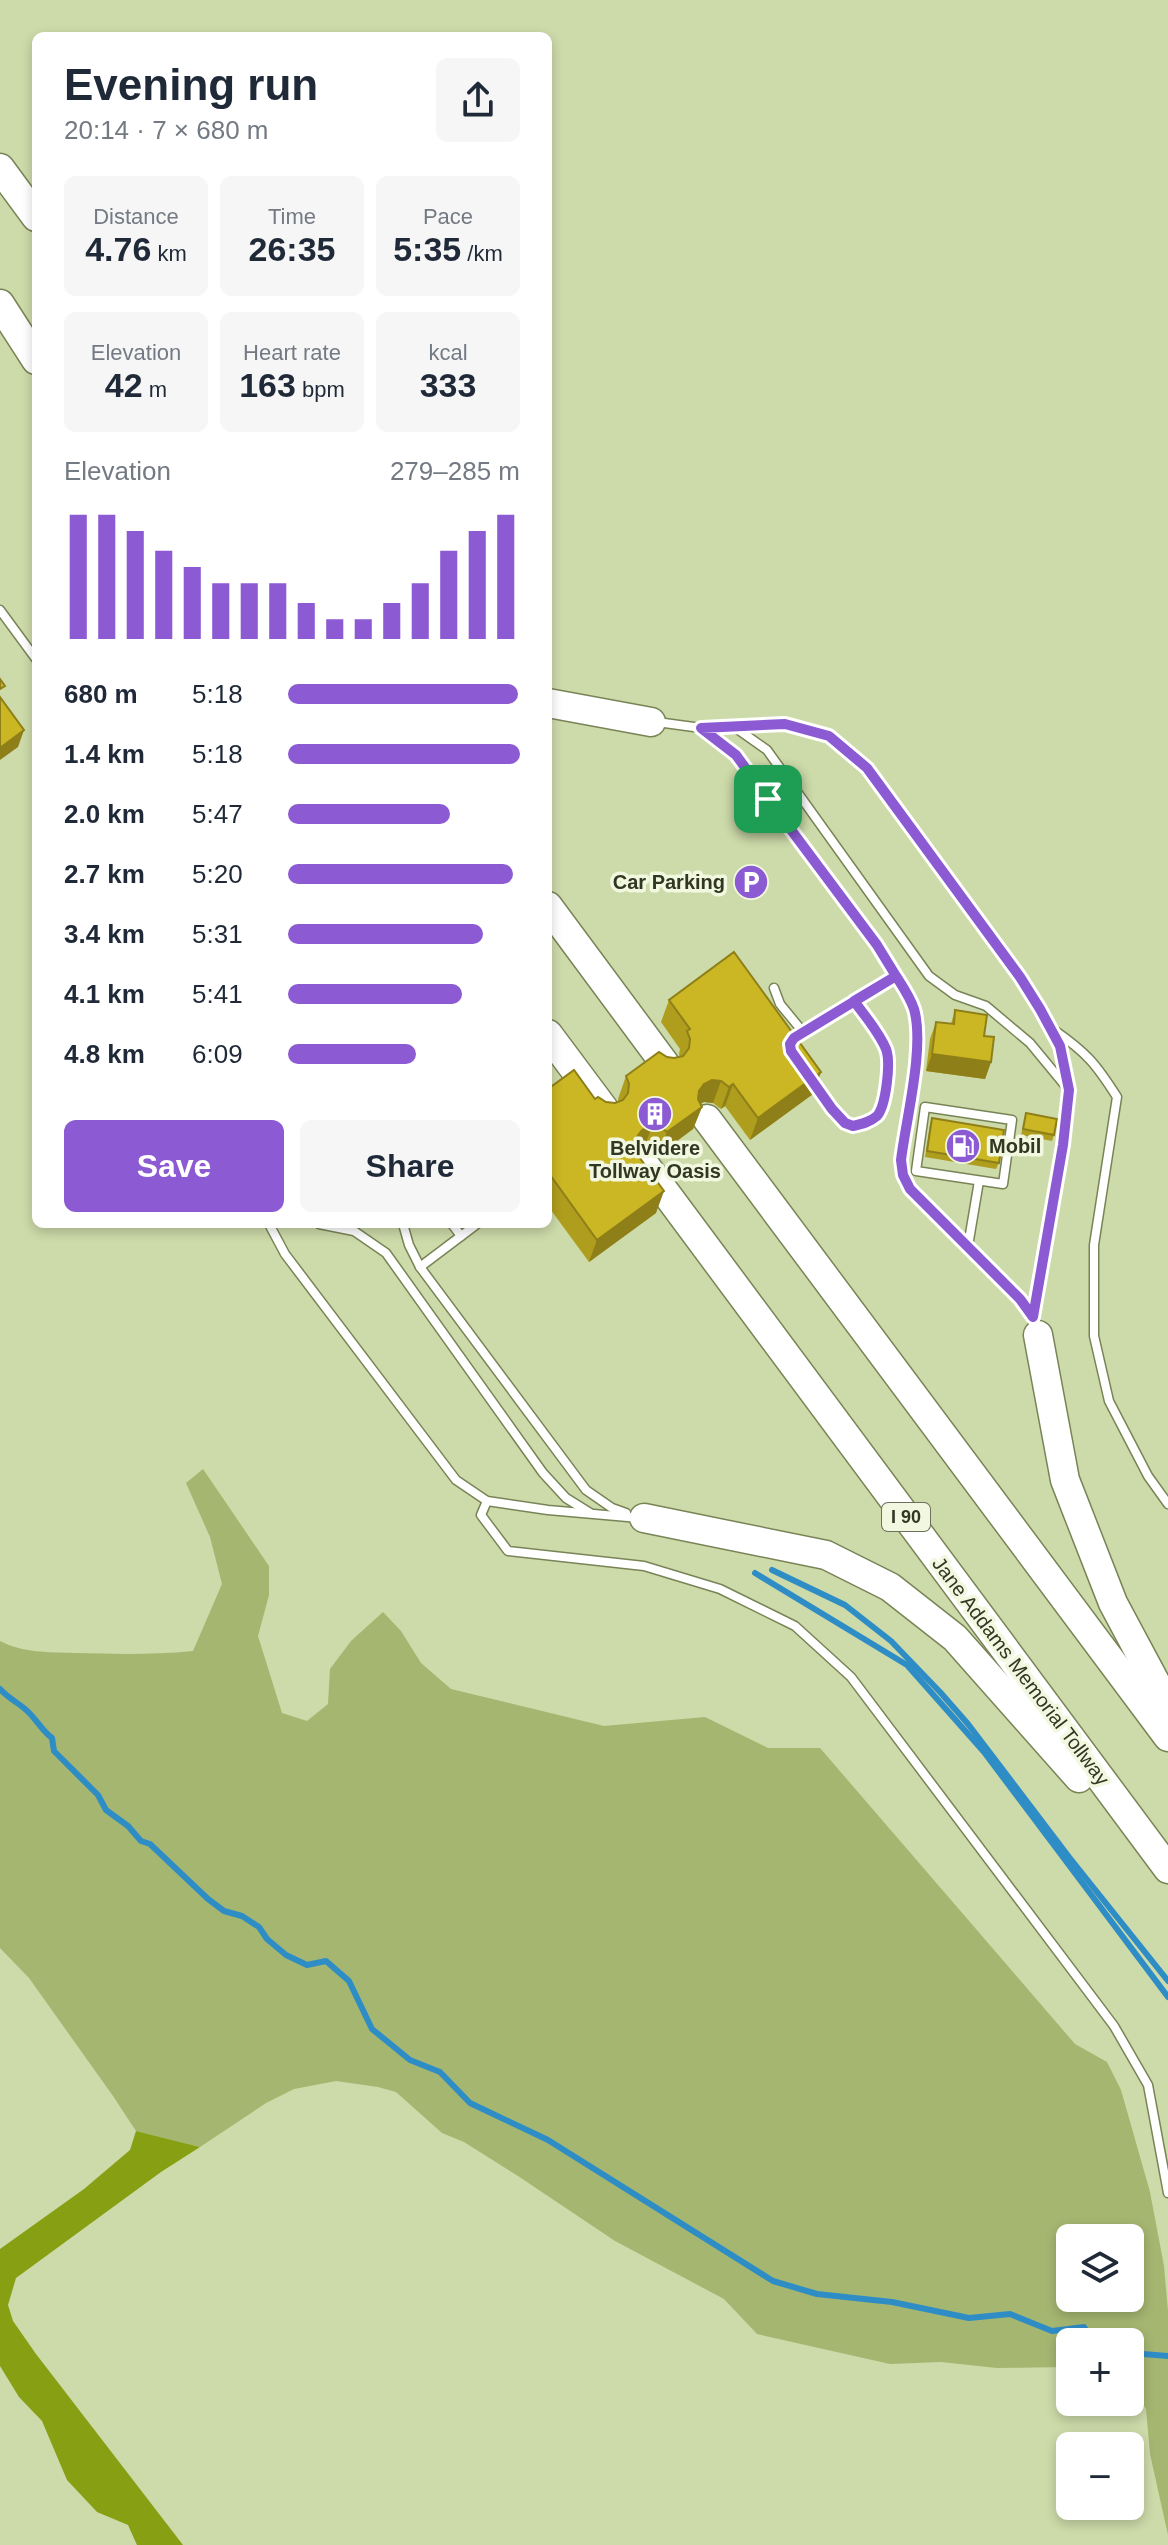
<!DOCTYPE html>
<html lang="en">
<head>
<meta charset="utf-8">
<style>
  :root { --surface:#fff; --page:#f6f6f7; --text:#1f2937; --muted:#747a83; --accent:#8c5ad2 }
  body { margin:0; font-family:Arial,sans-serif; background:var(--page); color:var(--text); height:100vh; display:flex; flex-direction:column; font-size:30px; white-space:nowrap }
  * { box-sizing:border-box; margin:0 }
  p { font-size:26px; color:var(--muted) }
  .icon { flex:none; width:44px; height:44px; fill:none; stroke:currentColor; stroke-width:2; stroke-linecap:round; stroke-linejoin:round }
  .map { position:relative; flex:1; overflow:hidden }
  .sheet { position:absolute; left:32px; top:32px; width:520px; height:1196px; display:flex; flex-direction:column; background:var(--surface); border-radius:12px; box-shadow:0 4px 12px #0003 }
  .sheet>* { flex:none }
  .controls { position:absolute; left:1056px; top:2224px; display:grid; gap:16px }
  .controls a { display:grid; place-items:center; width:88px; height:88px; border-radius:12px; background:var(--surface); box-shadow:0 4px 12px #0003; font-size:40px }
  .pin { position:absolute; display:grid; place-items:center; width:68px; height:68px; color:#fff; margin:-34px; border-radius:16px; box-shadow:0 4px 12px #0006 }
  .round { display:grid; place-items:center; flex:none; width:84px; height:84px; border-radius:12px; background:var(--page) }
  .summary { display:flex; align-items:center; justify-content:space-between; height:136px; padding:0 32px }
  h1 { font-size:44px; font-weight:800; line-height:60px }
  .figures { display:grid; grid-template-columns:repeat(3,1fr); gap:12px; height:136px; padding:8px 32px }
  .figures div { display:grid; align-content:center; border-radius:12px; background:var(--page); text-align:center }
  .figures b { font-size:34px; font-weight:800 }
  .figures small { font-size:22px; font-weight:400 }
  .figures p { font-size:22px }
  .chart { height:224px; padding:16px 32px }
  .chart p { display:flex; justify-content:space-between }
  .chart svg { width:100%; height:144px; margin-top:8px; stroke:var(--accent); stroke-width:6 }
  .cta { display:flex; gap:16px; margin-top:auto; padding:16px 32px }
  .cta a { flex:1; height:92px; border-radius:12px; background:var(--accent); color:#fff; font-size:32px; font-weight:800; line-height:92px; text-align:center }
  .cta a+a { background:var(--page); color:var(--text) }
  ul { padding:0 32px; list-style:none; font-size:26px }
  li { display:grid; grid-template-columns:128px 96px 1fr; align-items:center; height:60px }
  li i { height:20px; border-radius:10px; background:var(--accent) }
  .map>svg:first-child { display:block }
  .green { fill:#a5b671; fill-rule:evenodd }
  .forest { fill:#879f13 }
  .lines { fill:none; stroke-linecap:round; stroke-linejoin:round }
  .stream { stroke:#2f8dc6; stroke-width:6 }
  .service-casing { stroke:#788456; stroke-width:11 }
  .motorway-casing { stroke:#788456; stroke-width:31 }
  .service { stroke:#fff; stroke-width:8 }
  .motorway { stroke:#fff; stroke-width:28 }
  .wall { fill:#af9d1e }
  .shaded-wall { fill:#8e7f18 }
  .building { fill:#cbb623; stroke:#8e7f18; stroke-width:2 }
  .route-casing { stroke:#fff; stroke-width:16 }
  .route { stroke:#8c5ad2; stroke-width:10 }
  .labels { text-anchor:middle; stroke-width:7; stroke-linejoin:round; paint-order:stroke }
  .shield { fill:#f1f8df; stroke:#6b715b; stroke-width:2 }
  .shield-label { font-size:18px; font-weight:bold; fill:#323723 }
  .poi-label { font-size:20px; font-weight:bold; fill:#323723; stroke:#f1f8df; text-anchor:end }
  .street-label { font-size:20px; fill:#323723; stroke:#f1f8df }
</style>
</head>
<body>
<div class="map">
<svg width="1168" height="2545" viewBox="0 0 1168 2545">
  <rect width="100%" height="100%" fill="#cddaa9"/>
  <!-- green -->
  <path class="green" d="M203,1469L269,1566V1595L258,1636L282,1713L307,1721L328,1704L330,1669L351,1641L383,1612L401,1631L421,1663L451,1689L604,1726L705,1717L768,1748H820L1075,2044L1107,2062L1121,2090L1150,2192L1164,2266L1168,2311V2535L1150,2454L1146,2409L1130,2385V2342H1070V2367L997,2368L941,2362L890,2364L757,2334L724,2299L615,2241L518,2176L464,2142L442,2133L396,2092L378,2087L336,2081L294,2089L266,2103L200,2147L136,2131L113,2096L29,1978L0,1948V1641C23,1653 48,1652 74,1653C114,1654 153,1655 193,1651L222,1584L210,1537L186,1483ZM1070,2238H1130V2298H1070Z"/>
  <!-- forest -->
  <polygon class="forest" points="136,2131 200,2147 161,2172 16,2278 8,2305 13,2321 36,2354 183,2545 137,2545 128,2525 97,2512 67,2480 42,2421 19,2397 0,2366 0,2249 84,2189 130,2150"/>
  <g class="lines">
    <!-- stream -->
    <g class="stream">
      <polyline points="772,1570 845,1605 891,1641 940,1692 968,1724 1069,1857 1168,1981"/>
      <polyline points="755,1573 907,1665 984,1752 1168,1997"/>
      <path d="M0,1689C8,1698 17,1702 25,1709C36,1718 41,1730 52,1738L54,1751L98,1795L106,1810L128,1826L141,1841L150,1844L208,1899L224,1911L242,1916L259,1927L267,1939L286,1955L307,1965L326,1961L349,1981L372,2029L410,2060L440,2072L470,2103L548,2140L773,2281L817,2294L892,2302L969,2318L1010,2314L1052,2331L1084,2327L1093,2342"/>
      <polyline points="1130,2353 1168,2356"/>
    </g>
    <!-- service casing -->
    <g class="service-casing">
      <g id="service">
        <polyline points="0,610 36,659"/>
        <polyline points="657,722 701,728 736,755 877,945 910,999 917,1025 917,1052 901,1160 903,1175 910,1189 1020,1299 1034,1319"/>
        <polyline points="733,726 767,750 929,976 955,995 986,1006 1030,1043 1068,1089"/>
        <polyline points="701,728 785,724 829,736 867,768 1020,977 1060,1046 1069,1090 1063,1145 1033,1317"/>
        <polyline points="774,988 780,1004 803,1032"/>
        <path d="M1054,1030C1087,1053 1096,1064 1117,1097L1094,1245V1336L1109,1401L1148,1476L1168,1504"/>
        <polyline points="790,1044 794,1038 803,1032 896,976"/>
        <path d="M810,1080C820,1093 831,1114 846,1123C851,1126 857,1125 863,1123C869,1122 875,1118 879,1114C886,1104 890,1064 888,1053C883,1035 865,1016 854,1001"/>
        <polygon points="925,1107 1012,1120 1003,1184 916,1171"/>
        <polyline points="269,1224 285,1254 456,1480 487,1501 548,1510 639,1518"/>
        <polyline points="319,1224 354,1231 386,1253 543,1473 566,1498 590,1513"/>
        <polyline points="403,1224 409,1245 420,1267 586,1490 612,1508 626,1513"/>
        <polyline points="452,1224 461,1236"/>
        <polyline points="968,1246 979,1181"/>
        <polyline points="420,1267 477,1224"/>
        <polyline points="487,1501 481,1515 508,1551 644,1566 720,1589 795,1626 851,1677 1114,2026 1148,2085 1168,2193"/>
      </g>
    </g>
    <!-- motorway casing -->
    <g class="motorway-casing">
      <g id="motorway">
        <polyline points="0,168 36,217"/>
        <polyline points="0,304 36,360"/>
        <polyline points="548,703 651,722"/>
        <polyline points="548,906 665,1064"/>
        <polyline points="548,1034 604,1109"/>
        <polyline points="707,1119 1168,1737"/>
        <polyline points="645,1165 1168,1869"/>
        <polyline points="1038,1335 1065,1480 1113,1603 1168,1706"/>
        <polyline points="644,1518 826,1555 890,1587 955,1638 1079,1778"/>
      </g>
    </g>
    <!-- service -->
    <use href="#service" class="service"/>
    <!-- motorway -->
    <use href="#motorway" class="motorway"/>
  </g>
  <!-- wall -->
  <g class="wall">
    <polygon points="669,1000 821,1072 813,1094 750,1140 725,1106 721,1109 713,1103 704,1102 700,1104 702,1107 693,1129 658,1155 652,1150 644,1148 638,1150 639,1152 638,1156 656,1213 589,1262 548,1206 548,1089 615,1103 619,1102 618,1099 626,1076 667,1057 674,1058 680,1057 679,1054 680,1049 661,1022"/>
    <polygon points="955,1010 984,1036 991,1062 985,1079 926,1071 930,1039 936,1022 951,1024"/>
    <polygon points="1026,1113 1054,1135 1052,1141 1021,1135"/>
    <polygon points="932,1118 999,1163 996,1169 925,1157 930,1124"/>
  </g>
  <!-- shaded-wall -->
  <g class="shaded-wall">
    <polygon points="24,730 18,747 0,760 0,748"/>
    <polygon points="932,1054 991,1062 985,1079 926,1071"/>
    <polygon points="821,1072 813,1094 750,1140 758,1118"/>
    <polygon points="712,1080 721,1081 713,1103 704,1102 696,1106 699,1091 704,1084"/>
    <polygon points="733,1084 725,1106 721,1109 729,1087"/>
    <polygon points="702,1107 693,1129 658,1155 667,1132"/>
    <polygon points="652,1126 644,1148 634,1152 637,1137 642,1130"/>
    <polygon points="664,1191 656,1213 589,1262 597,1240"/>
  </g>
  <!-- building -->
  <g class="building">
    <polygon points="0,679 5,686 0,689"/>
    <polygon points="0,697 24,730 0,748"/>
    <polygon points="734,952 821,1072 758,1118 733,1084 729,1087 721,1081 712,1080 704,1084 699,1091 698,1099 702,1107 667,1132 661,1127 652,1126 642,1130 637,1137 636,1145 639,1152 637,1154 664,1191 597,1240 548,1172 548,1089 574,1070 595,1099 598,1097 606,1102 615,1103 623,1100 628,1093 629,1084 626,1076 659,1052 667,1057 674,1058 683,1056 689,1048 690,1039 687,1031 690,1029 669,1000"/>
    <polygon points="955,1010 987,1015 984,1036 994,1037 991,1062 932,1054 936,1022 954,1024"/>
    <polygon points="1026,1113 1057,1119 1054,1135 1023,1129"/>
    <polygon points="932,1118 1004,1130 999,1163 927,1151"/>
  </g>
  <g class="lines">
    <!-- route casing -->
    <g class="route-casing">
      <path id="route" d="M768,799L877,945L896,976L794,1038L790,1044L791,1051L832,1109L845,1123L853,1126C862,1124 870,1122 877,1116C886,1106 891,1062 886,1049C879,1032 865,1016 854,1001L896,976C903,987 910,997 914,1009C925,1047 906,1119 901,1160L903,1175L910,1189L1020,1299L1033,1317L1063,1145L1069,1090L1060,1046L1040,1009L1020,977L867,768L829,736L785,724L701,728L736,755L768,799"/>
    </g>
    <!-- route -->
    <use href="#route" class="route"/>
  </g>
  <!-- icons -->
  <defs>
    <g id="parking-disc" transform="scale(1.8)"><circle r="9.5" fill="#8c5ad2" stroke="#f1f8df"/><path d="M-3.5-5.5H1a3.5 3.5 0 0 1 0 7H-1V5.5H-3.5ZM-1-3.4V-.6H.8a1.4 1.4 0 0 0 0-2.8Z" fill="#fff"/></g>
    <g id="building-disc" transform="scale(1.8)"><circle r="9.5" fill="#8c5ad2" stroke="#f1f8df"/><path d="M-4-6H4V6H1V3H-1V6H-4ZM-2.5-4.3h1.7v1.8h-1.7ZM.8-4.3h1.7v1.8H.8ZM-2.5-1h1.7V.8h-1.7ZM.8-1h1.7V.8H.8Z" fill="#fff"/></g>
    <g id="fuel-disc" transform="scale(1.8)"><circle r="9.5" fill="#8c5ad2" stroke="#f1f8df"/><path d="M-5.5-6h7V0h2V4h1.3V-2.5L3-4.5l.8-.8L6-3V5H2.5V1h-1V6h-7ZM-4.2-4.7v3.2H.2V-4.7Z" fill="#fff"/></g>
  </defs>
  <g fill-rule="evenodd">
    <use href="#parking-disc" x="751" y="882"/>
    <use href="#building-disc" x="655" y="1114"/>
    <use href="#fuel-disc" x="963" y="1146"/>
  </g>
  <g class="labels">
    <!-- shield labels -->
    <rect class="shield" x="882" y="1503" width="48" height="28" rx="6"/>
    <g class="shield-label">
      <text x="906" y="1523">I 90</text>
    </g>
    <!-- poi labels -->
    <g class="poi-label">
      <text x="725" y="889">Car Parking</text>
      <text x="989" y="1153" text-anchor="start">Mobil</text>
      <text x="655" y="1155" text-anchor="middle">Belvidere<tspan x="655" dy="23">Tollway Oasis</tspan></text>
    </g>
    <!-- street labels -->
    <g class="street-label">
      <text transform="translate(1021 1671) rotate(53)" y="7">Jane Addams Memorial Tollway</text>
    </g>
  </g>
</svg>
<div class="controls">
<a><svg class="icon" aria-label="layers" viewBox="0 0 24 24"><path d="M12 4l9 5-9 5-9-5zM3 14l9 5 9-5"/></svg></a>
<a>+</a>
<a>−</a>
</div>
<div class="pin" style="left:768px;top:799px;background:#1e9e55"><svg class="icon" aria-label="arrive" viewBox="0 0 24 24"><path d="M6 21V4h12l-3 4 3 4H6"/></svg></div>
<section class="sheet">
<div class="summary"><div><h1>Evening run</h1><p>20:14 · 7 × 680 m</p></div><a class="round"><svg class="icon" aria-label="share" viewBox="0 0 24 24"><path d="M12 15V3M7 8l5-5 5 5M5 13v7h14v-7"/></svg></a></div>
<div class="figures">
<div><p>Distance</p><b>4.76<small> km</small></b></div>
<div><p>Time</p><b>26:35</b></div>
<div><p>Pace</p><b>5:35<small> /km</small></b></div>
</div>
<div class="figures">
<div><p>Elevation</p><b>42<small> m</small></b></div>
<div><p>Heart rate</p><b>163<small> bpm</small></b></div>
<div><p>kcal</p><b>333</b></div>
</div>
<div class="chart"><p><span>Elevation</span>279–285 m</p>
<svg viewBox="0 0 160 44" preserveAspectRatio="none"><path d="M5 44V6M15 44V6M25 44V11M35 44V17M45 44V22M55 44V27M65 44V27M75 44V27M85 44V33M95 44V38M105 44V38M115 44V33M125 44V27M135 44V17M145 44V11M155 44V6"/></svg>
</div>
<ul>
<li><b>680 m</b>5:18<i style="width:99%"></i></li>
<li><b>1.4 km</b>5:18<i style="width:100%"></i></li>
<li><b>2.0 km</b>5:47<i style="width:70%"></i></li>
<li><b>2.7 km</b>5:20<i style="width:97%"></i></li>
<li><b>3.4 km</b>5:31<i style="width:84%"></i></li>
<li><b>4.1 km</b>5:41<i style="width:75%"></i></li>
<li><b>4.8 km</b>6:09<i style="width:55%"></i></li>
</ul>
<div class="cta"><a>Save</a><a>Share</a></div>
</section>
</div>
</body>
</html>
